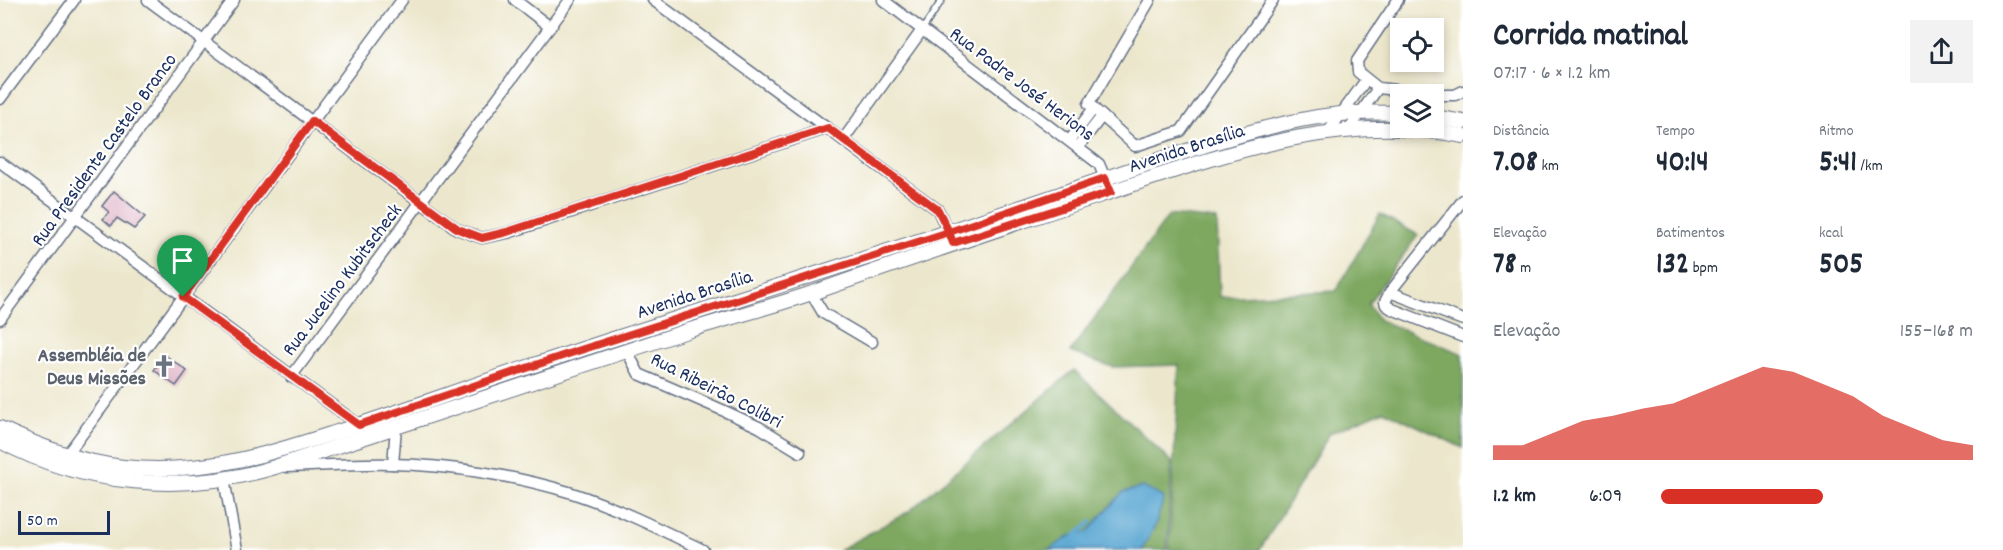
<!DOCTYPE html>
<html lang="pt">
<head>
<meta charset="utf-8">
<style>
  :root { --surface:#fff; --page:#f2f2f3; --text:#1f2937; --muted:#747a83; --accent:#d93025 }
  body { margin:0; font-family:Dekko,sans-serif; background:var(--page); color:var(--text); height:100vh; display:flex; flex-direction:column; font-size:22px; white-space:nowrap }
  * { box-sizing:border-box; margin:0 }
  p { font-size:20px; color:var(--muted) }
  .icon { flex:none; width:33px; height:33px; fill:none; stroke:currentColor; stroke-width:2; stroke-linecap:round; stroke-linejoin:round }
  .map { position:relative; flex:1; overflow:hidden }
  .details { display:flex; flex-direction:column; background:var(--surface); width:540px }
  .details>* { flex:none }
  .buttons { position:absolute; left:1390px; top:18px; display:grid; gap:12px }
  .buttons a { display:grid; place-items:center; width:54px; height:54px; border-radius:0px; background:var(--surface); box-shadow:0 3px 9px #0003; font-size:30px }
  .scale { position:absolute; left:18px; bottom:15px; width:92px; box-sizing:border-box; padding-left:6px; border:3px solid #1b2f5e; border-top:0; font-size:16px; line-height:21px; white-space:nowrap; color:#1b2f5e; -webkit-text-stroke:4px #fff; paint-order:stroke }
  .pin { position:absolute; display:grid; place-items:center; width:51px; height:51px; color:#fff; margin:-62px -26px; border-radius:50% 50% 50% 0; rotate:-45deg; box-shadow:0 0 6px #0007 }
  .pin .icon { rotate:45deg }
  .round { display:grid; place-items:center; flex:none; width:63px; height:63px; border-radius:0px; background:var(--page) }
  .headline { display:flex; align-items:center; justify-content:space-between; height:102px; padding:0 30px }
  h1 { font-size:33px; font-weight:700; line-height:45px }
  .stats { display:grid; grid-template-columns:repeat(3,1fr); gap:9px; height:102px; padding:6px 30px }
  .stats div { display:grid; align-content:center }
  .stats b { font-size:30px; font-weight:700 }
  .stats small { font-size:16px; font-weight:400 }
  .stats p { font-size:16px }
  .chart { height:168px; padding:12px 30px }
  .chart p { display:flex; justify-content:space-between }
  .chart svg { width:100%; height:108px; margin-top:6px; fill:var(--accent); opacity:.7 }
  ul { padding:0 30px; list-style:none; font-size:20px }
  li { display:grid; grid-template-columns:96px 72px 1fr; align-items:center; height:45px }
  li i { height:15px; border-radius:8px; background:var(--accent) }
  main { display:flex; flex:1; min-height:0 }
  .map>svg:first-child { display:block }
  .forest { fill:#7ea860; stroke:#4c6c5f; stroke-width:1.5 }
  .water { fill:#57a5d1; stroke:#396a98; stroke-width:1.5 }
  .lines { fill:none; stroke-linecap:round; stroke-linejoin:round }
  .stream { stroke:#57a5d1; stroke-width:4 }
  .building { fill:#dcacc1 }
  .lane-casing { stroke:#646f84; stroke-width:8 }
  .street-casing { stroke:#646f84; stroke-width:13 }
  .secondary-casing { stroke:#646f84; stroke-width:16 }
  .lane { stroke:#fff; stroke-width:5 }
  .street { stroke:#fff; stroke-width:10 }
  .secondary { stroke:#fff; stroke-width:14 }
  .route-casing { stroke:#fff; stroke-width:12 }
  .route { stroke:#d93025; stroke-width:8 }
  .labels { text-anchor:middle; stroke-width:4.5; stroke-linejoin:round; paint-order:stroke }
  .street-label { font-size:20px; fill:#1b2f5e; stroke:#fff }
  .worship-label { font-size:20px; font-weight:bold; fill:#5b616d; stroke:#fff; text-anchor:end }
</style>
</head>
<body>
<main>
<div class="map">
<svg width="1463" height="550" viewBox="0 0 1463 550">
  <rect width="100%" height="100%" fill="#fff"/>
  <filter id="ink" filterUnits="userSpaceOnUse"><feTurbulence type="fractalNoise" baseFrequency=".0167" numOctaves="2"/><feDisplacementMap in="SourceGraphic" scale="12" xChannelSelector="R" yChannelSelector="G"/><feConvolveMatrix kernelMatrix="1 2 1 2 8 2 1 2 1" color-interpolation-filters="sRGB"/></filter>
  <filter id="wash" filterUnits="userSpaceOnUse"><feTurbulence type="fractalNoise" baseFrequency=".008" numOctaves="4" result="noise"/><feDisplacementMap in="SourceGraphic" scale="24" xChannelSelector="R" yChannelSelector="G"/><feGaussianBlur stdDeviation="1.35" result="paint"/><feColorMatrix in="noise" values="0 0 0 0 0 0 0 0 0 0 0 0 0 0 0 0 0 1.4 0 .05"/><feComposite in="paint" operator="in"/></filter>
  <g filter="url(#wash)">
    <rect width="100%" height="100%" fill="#ece7cc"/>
    <!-- forest -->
    <g class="forest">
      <polygon points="1380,214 1418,235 1368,304 1379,320 1463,354 1463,448 1384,410 1330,433 1260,550 1169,550 1179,365 1112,367 1070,352 1169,215 1217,220 1220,297 1336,291"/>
      <polygon points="1074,370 1172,462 1167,550 839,550 908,512"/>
    </g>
    <!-- water -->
    <polygon class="water" points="1143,487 1164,498 1155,526 1142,550 1049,550 1070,536 1087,532 1123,492"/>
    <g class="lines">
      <!-- stream -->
      <polyline class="stream" points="1074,537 1091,522"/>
    </g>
    <g id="blocks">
      <!-- building -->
      <g class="building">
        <polygon points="114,191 145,217 134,229 117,218 111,226 103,219 109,212 102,206"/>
        <polygon points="165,355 187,371 176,386 154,370"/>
      </g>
    </g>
  </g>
  <g filter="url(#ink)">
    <use href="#blocks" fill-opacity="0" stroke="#646f84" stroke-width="1.5"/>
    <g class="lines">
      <!-- lane casing -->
      <g class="lane-casing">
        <polyline id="lane" points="922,30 942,0"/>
      </g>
      <!-- street casing -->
      <g class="street-casing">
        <g id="street">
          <polyline points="148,0 457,229 482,238 507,233 828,128"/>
          <polyline points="515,0 550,27"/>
          <polyline points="653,0 938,210 953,243"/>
          <polyline points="883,0 1099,164 1107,183"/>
          <polyline points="1150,0 1089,104 1135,146 1181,131 1273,0"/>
          <polyline points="1398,0 1357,61 1358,72 1378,88 1433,94"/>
          <polyline points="1434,95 1455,95 1463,91"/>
          <polyline points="0,99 74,0"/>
          <polyline points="1348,131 1378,88"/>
          <polyline points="1328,132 1366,80"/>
          <polyline points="843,140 922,30"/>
          <polyline points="1070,140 1094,108"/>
          <polyline points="1078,147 1102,116"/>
          <polyline points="0,162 359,425"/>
          <polyline points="1463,200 1390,292 1385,302 1386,305 1392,309 1463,337"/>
          <polyline points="1390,292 1463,320"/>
          <polyline points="811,293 823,313 872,342"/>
          <polyline points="0,319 234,0"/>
          <polyline points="627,351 639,374 720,409 759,427 800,452"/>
          <polyline points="291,377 570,0"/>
          <polyline points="66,456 402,0"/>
          <polyline points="393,464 396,427"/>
          <path d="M286,467C321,466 356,463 391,464C450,465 517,476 572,493C618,508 660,529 703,550"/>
          <polyline points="224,479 237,550"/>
        </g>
      </g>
      <!-- secondary casing -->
      <g class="secondary-casing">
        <g id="secondary">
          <polyline points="1434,117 1463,122"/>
          <path d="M0,428C64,458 120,475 192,467C241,463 287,448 334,433C397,413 459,390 522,369C701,309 882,255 1060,194C1109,177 1157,160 1206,145C1269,126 1334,107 1401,114"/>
          <path d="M0,441C84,486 183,495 275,467C413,421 551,376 690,330C731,317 774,306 815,292C909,259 1004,227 1098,196C1216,157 1337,110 1463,136"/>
        </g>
      </g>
      <!-- lane -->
      <use href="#lane" class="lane"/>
      <!-- street -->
      <use href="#street" class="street"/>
      <!-- secondary -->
      <use href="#secondary" class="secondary"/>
    </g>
  </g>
  <g class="lines" filter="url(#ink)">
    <!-- route casing -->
    <g class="route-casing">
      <polyline id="route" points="183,297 359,425 568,354 949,232 953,243 1111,192 1105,178 949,232 938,210 828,128 507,232 482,238 458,229 312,121 183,297"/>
    </g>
    <!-- route -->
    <use href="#route" class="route"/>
  </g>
  <!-- icons -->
  <defs>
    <g id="church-bare" transform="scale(1.8)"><path d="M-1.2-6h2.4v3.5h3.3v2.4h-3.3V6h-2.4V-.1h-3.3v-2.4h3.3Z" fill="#6b7280" stroke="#fff" stroke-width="2.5" paint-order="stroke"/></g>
  </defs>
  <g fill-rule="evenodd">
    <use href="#church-bare" x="164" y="366"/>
  </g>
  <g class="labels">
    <!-- street labels -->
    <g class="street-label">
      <text transform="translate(1023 83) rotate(37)" y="7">Rua Padre José Herions</text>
      <text transform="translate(1186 147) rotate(-18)" y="7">Avenida Brasília</text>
      <text transform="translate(103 149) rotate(-54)" y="7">Rua Presidente Castelo Branco</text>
      <text transform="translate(341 279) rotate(-53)" y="7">Rua Jucelino Kubitscheck</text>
      <text transform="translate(694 293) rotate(-18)" y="7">Avenida Brasília</text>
      <text transform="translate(717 389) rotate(27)" y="7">Rua Ribeirão Colibri</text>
    </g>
    <!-- worship labels -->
    <g class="worship-label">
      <text x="146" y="361">Assembléia de<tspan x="146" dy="23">Deus Missões</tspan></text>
    </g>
  </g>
</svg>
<div class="buttons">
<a><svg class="icon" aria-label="locate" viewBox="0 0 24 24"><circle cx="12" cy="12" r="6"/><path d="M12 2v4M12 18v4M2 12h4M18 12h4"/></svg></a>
<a><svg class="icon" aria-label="layers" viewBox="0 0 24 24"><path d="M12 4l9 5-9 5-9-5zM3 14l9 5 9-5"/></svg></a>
</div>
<div class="scale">50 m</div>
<div class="pin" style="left:183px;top:297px;background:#1e9e55"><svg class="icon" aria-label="arrive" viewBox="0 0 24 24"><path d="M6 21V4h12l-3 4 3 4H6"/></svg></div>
</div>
<section class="details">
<div class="headline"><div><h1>Corrida matinal</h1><p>07:17 · 6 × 1.2 km</p></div><a class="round"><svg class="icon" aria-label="share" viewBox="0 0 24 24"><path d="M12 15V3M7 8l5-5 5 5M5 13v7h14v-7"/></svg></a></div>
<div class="stats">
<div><p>Distância</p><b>7.08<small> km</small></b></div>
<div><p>Tempo</p><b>40:14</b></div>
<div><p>Ritmo</p><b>5:41<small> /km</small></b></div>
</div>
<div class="stats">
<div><p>Elevação</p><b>78<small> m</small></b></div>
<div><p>Batimentos</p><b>132<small> bpm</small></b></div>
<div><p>kcal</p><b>505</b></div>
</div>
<div class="chart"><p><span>Elevação</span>155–168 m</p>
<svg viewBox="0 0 160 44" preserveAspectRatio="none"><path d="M0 44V38L10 38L20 33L30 28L40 26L50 23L60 21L70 16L80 11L90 6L100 8L110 13L120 18L130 26L140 31L150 36L160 38V44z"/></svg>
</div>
<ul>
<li><b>1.2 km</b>6:09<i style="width:52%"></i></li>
</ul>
</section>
</main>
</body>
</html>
